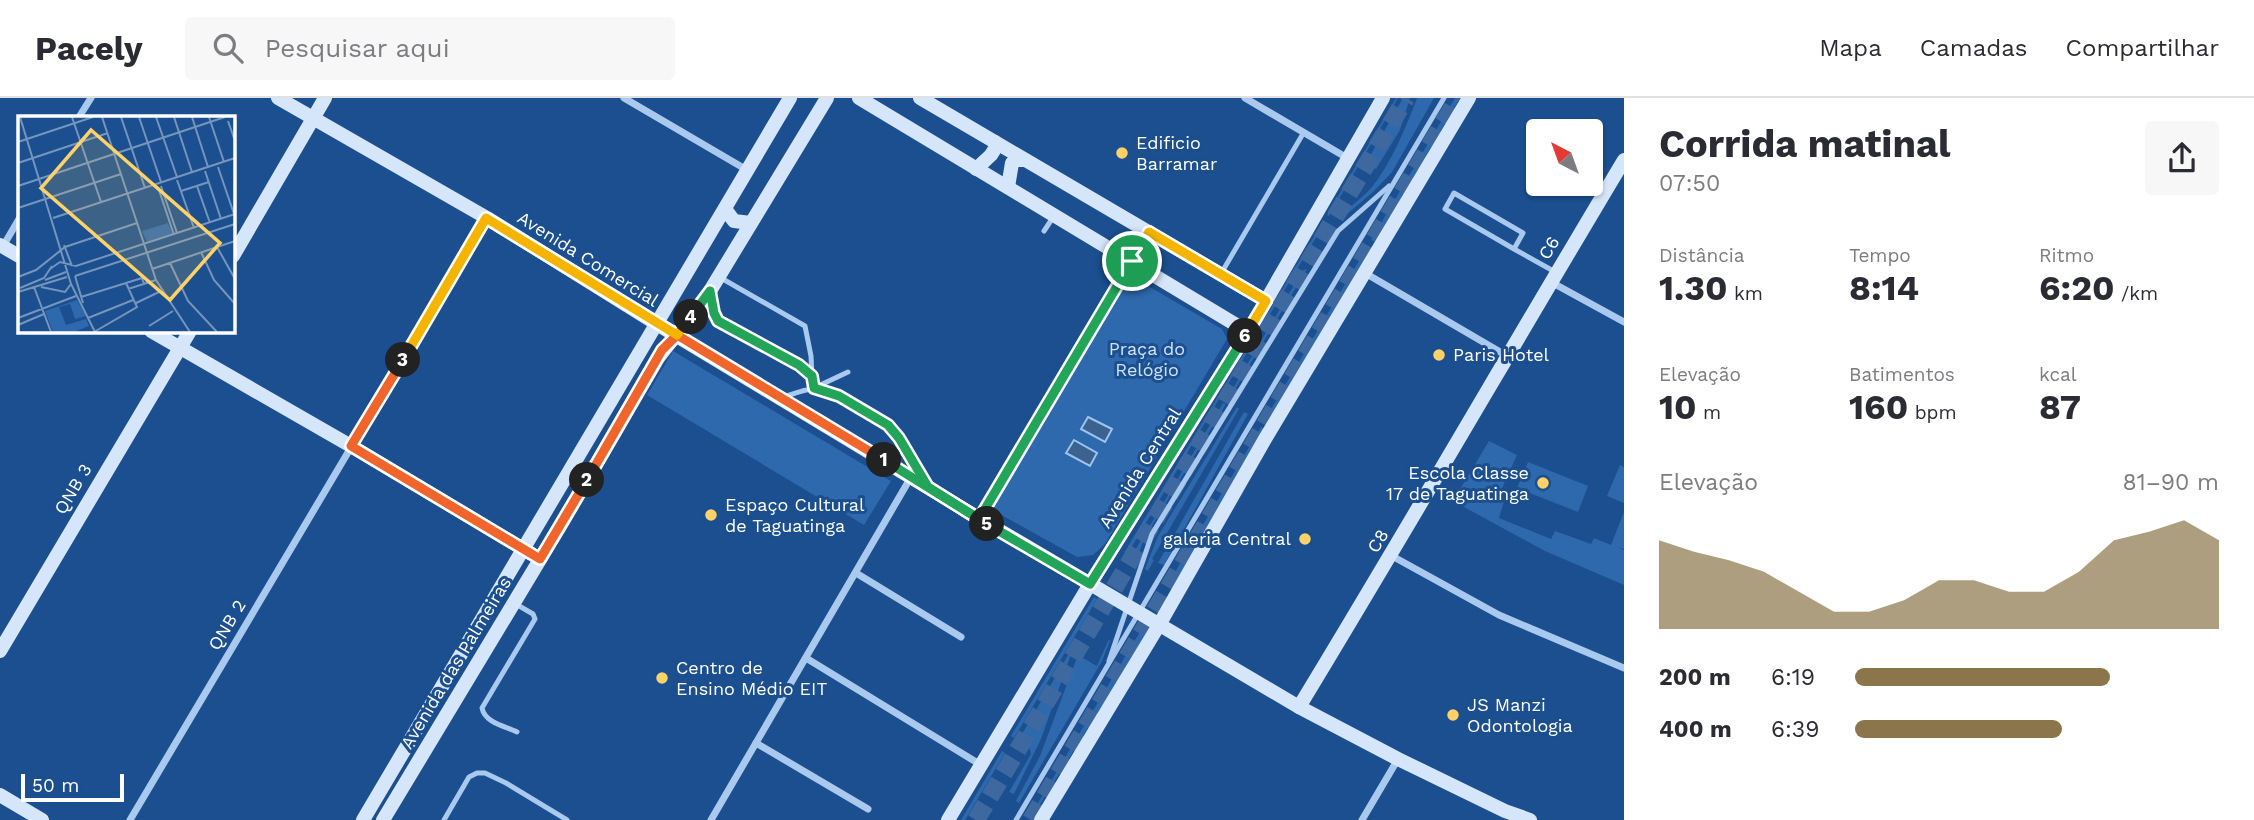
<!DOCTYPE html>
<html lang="pt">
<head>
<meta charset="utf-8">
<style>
  :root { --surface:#fff; --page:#f7f7f7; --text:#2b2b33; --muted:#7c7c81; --line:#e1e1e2; --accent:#8a764a }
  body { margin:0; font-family:"Work Sans",sans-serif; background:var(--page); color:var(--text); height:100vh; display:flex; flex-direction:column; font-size:26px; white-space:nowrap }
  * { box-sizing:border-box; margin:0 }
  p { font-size:23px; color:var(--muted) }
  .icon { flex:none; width:38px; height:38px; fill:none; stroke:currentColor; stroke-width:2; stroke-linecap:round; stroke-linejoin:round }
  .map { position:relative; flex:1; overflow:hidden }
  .details { display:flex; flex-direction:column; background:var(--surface); width:630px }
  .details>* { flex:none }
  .needle { width:46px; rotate:319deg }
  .fabs { position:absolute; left:1526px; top:21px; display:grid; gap:14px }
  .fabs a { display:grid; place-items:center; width:77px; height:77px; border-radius:7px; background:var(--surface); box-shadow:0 2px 5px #0004; font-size:35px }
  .scale { position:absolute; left:21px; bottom:18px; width:103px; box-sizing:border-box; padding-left:7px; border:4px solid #fff; border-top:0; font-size:19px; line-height:24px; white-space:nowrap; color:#fff; -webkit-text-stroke:5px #1b4f8f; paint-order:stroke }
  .pin { position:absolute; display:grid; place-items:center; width:60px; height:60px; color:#fff; margin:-30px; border:4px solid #fff; border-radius:50%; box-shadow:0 2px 7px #0007 }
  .km { position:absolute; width:35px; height:35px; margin:-18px; border-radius:50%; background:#222; color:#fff; font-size:19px; line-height:35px; text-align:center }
  .round { display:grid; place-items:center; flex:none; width:74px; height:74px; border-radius:7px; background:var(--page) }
  .head { display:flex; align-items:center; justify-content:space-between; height:119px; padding:0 35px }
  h1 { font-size:38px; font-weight:700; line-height:52px }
  .metrics { display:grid; grid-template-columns:repeat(3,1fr); gap:10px; height:119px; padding:7px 35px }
  .metrics div { display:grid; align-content:center }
  .metrics b { font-size:35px; font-weight:700 }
  .metrics small { font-size:19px; font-weight:400 }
  .metrics p { font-size:19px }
  .chart { height:196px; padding:14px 35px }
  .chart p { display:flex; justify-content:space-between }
  .chart svg { width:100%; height:126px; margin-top:7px; fill:var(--accent); opacity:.7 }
  ul { padding:0 35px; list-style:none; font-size:23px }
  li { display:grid; grid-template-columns:112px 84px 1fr; align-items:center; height:52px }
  li i { height:18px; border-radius:9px; background:var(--accent) }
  header { display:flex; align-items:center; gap:42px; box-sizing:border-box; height:98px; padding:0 35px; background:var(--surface); border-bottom:2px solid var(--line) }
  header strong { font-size:33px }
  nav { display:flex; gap:38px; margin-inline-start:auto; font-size:24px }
  .search { width:490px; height:63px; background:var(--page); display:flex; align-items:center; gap:18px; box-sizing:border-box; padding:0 24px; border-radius:7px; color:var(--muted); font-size:26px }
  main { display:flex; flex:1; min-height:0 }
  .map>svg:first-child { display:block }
  .green { fill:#2e69ad }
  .water { fill:#3c6290; stroke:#9cc4f0; stroke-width:2 }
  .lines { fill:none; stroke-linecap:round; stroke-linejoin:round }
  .primary-tunnel { stroke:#3d69a0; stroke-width:18; stroke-dasharray:18 9; stroke-linecap:butt }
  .lane { stroke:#a9c9ee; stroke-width:5 }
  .street { stroke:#a9c9ee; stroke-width:7 }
  .secondary { stroke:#d6e6fa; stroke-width:14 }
  .split-1-casing { stroke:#fff; stroke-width:14 }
  .split-2-casing { stroke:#fff; stroke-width:14 }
  .split-3-casing { stroke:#fff; stroke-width:14 }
  .split-4-casing { stroke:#fff; stroke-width:14 }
  .split-5-casing { stroke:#fff; stroke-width:14 }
  .split-6-casing { stroke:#fff; stroke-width:14 }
  .split-7-casing { stroke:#fff; stroke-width:14 }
  .split-1 { stroke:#22a559; stroke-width:9 }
  .split-2 { stroke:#f0652b; stroke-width:9 }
  .split-3 { stroke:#f0652b; stroke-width:9 }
  .split-4 { stroke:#f5b400; stroke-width:9 }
  .split-5 { stroke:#22a559; stroke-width:9 }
  .split-6 { stroke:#22a559; stroke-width:9 }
  .split-7 { stroke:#f5b400; stroke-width:9 }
  .poi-dot { fill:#ffd166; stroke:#1b4f8f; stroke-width:2.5 }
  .labels { text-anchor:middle; stroke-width:6; stroke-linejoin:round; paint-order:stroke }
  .poi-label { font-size:18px; fill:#fff; stroke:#1b4f8f; text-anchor:start }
  .street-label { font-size:18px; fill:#fff; stroke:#1b4f8f }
  .park-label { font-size:18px; fill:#cfe3fa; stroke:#1b4f8f }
  .inset-road { fill:none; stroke:#7695bc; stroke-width:2 }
  .view { fill:#ffd166; fill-opacity:0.15; stroke:#ffd166; stroke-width:3.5 }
  .inset-edge { fill:none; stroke:#fff; stroke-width:3.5 }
</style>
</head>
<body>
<header>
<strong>Pacely</strong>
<div class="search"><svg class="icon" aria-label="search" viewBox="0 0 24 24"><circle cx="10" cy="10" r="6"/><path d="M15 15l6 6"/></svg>Pesquisar aqui</div>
<nav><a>Mapa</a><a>Camadas</a><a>Compartilhar</a></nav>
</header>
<main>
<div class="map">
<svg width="1624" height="722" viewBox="0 0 1624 722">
  <rect width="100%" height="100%" fill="#1b4f8f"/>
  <!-- green -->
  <g class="green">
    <polygon points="1396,0 1398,0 1329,118 1327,117"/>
    <polygon points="1403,0 1410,0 1400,32 1376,71 1366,65"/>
    <path d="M1417,0H1434L1392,74L1373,94L1340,122C1348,108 1361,102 1371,90C1390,68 1407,27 1417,0Z"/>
    <polygon points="1455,0 1460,0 1375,144 1371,142"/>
    <polygon points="1319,130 1321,131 1227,288 1225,287"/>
    <polygon points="1363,156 1367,158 1275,313 1271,311"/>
    <polygon points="1307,171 1234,293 1232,292 1303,172"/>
    <polygon points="1129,181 1136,181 1222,231 1227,241 1105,446 1093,457 1077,459 996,414 993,407 1125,184"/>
    <polygon points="673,253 891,383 864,427 647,297"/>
    <polygon points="1217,300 1219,301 1127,457 1124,455"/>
    <polygon points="1223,305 1226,306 1144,441 1136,462 1131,459"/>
    <polygon points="1237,309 1239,311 1152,461 1154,462 1148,473 1145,471 1158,438"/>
    <polygon points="1244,314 1248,316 1164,467 1158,465"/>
    <polygon points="1261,329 1264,330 1181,478 1175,474"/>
    <polygon points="1489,343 1517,357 1499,397 1505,400 1499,420 1551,441 1555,433 1591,446 1594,440 1611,447 1624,414 1624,451 1617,449 1624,452 1624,487 1545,453 1453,403"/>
    <polygon points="1528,364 1588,388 1578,414 1517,390"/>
    <polygon points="1620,367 1624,369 1624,405 1607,398"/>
    <polygon points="1094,499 1097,501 1014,640 1011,638"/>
    <polygon points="1144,527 1150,531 1034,716 1032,715"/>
    <polygon points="1109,541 1110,543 1102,563 1019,705 1016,703 1040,658 1078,557 1097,568"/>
    <polygon points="1075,545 1041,641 1014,696 1009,694 1031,656 1029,649 1018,643"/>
    <polygon points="1002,653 1005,655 965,722 961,722"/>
  </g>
  <!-- water -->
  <g class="water">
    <polygon points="1088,319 1112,331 1105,344 1081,331"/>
    <polygon points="1074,342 1097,355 1090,368 1066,355"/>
  </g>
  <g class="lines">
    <!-- primary-tunnel -->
    <g class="primary-tunnel">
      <polyline points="976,722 1406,0"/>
      <polyline points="1031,722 1458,0"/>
    </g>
    <!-- lane -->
    <g class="lane">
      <polyline points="1044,133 1054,118"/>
      <polyline points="1514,151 1445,111 1454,95 1523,135 1514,151 1557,175"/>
      <polyline points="1222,174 1304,34"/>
      <polyline points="721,180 805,228 811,258 812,278"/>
      <polyline points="711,199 714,215 718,223 799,267 812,278 814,290 848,274"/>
      <path d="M784,299C793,296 806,290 816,291C839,293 871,311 888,327C904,341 913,363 924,381"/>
      <polyline points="981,419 1131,165"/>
      <path d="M514,505L533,516L535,521L482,610C485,625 505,628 517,634"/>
      <polyline points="1109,563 1152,436 1338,133 1389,88"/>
      <polyline points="444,722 469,679 477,675 485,675 506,685 567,722"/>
      <polyline points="1016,722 1444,0"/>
    </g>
    <!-- street -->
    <g class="street">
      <polyline points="624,0 747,72"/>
      <polyline points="1245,0 1349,61"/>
      <polyline points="79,19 91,0"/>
      <polyline points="2,150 19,121"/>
      <polyline points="1365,175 1507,258"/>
      <polyline points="1551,184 1624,224"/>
      <polyline points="1392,458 1499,517 1624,570"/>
      <polyline points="856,475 961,539"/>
      <polyline points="806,560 981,667"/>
      <polyline points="756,645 868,711"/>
      <polyline points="130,722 487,120"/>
      <polyline points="711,722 911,379"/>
      <polyline points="1362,722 1398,661"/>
    </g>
    <!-- secondary -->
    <g class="secondary">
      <polyline points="278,0 487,120 657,226 980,421 1299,609 1398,661 1505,713 1530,722"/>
      <polyline points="859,0 1248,234"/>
      <polyline points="920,0 1266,203"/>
      <polyline points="976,71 991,57 996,49 995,44"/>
      <polyline points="1008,89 1012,65 1017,62 1025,62"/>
      <polyline points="725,111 734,123 751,125"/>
      <polyline points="0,147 19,158"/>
      <polyline points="233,158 325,0"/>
      <polyline points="1132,163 1149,134"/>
      <polyline points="151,233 351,348 530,455"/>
      <polyline points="0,553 190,233"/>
      <path d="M1299,609C1409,428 1515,244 1624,62"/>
      <polyline points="0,697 42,722"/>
      <polyline points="363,722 790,0"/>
      <polyline points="383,722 562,425 658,260 710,193 827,0"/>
      <polyline points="948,722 1090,486 1248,234 1383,0"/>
      <polyline points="1041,722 1159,527 1265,341 1469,0"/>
    </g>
  </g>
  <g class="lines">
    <!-- split-1 casing -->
    <g class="split-1-casing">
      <polyline id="split-1" points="884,362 979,421 1132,163"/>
    </g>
    <!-- split-2 casing -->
    <g class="split-2-casing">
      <polyline id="split-2" points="587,382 662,252 677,237 884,362"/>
    </g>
    <!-- split-3 casing -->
    <g class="split-3-casing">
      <polyline id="split-3" points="403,262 351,348 540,461 587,382"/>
    </g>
    <!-- split-4 casing -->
    <g class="split-4-casing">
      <polyline id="split-4" points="403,262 486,120 677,237 691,219"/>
    </g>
    <!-- split-5 casing -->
    <g class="split-5-casing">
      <polyline id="split-5" points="691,219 710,193 714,215 718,223 799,267 812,278 814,290 839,298 888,327 899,340 928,389 987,426"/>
    </g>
    <!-- split-6 casing -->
    <g class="split-6-casing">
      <polyline id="split-6" points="987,426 1090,486 1245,238"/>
    </g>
    <!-- split-7 casing -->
    <g class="split-7-casing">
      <polyline id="split-7" points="1132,163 1149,134 1266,203 1245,238"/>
    </g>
    <!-- split-1 -->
    <use href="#split-1" class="split-1"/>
    <!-- split-2 -->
    <use href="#split-2" class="split-2"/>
    <!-- split-3 -->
    <use href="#split-3" class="split-3"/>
    <!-- split-4 -->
    <use href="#split-4" class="split-4"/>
    <!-- split-5 -->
    <use href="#split-5" class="split-5"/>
    <!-- split-6 -->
    <use href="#split-6" class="split-6"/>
    <!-- split-7 -->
    <use href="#split-7" class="split-7"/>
  </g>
  <!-- markers -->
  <g class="poi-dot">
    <circle cx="1122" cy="55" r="7"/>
    <circle cx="1439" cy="257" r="7"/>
    <circle cx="1543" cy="385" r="7"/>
    <circle cx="711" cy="417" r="7"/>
    <circle cx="1305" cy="441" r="7"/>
    <circle cx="662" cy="580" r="7"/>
    <circle cx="1453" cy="617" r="7"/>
  </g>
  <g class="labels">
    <!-- poi labels -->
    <g class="poi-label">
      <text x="1136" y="51">Edificio<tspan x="1136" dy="21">Barramar</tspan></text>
      <text x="1453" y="263">Paris Hotel</text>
      <text x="1529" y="381" text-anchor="end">Escola Classe<tspan x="1529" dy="21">17 de Taguatinga</tspan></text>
      <text x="725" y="413">Espaço Cultural<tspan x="725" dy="21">de Taguatinga</tspan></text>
      <text x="1291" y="447" text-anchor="end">galeria Central</text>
      <text x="676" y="576">Centro de<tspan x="676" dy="21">Ensino Médio EIT</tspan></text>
      <text x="1467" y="613">JS Manzi<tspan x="1467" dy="21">Odontologia</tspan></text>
    </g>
    <!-- street labels -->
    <g class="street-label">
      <text transform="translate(1549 150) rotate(-59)" y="6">C6</text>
      <text transform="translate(588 161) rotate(32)" y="6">Avenida Comercial</text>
      <text transform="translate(1140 370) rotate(-58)" y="6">Avenida Central</text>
      <text transform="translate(73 391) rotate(-59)" y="6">QNB 3</text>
      <text transform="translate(1378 443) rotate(-59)" y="6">C8</text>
      <text transform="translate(227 527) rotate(-59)" y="6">QNB 2</text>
      <text transform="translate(456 565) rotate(-59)" y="6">Avenida das Palmeiras</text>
    </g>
    <!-- park labels -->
    <g class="park-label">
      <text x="1147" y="257">Praça do<tspan x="1147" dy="21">Relógio</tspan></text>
    </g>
  </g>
  <!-- overview -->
  <g transform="translate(18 18)">
    <rect width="217" height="217" fill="#1b4f8f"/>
    <path d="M150,107L154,118L129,126L124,115ZM59,184L68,200L57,203L52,188L41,191L48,209L68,203L71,210L56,216H35L27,195Z" fill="#2e69ad"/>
    <path class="inset-road" d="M2,1L53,168L77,216M54,1L83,86M84,1L138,164L172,216M103,1L127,72M121,1L143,66M138,1L159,61M156,1L174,56M174,1L190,51M191,1L206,46M210,5L217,25M0,26L75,1M0,47L90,17M200,51L216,98M187,55L203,103M159,64L176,112M0,70L207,1M143,70L159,117M179,70L192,107M140,71L156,119M163,75L191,66M0,92L103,58M35,102L217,42M46,129L54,150M199,131L217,163M183,136L196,164L217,188M152,147L170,185L199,216M32,153L42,146L58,150L217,98M134,153L217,125M57,160L217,108M57,160L65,187M0,161L18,154L47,131L119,107M27,164L48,156M16,171L33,216M23,171L47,176L53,168M2,172L26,162L34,150M110,173L138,164M0,176L49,161M63,181L124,162L126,168M118,187L143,175M0,202L58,180M70,202L115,184M0,209L26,198M131,210L155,195M76,216L119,191L108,167"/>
    <path class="view" d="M73,14L202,127L152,184L23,72Z"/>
    <rect width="217" height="217" class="inset-edge"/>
  </g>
</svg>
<div class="fabs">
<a><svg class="needle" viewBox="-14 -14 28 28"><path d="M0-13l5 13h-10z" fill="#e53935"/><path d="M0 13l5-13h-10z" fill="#7c7c81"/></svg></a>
</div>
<div class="scale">50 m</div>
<div class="pin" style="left:1132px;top:163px;background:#1e9e55"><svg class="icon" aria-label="arrive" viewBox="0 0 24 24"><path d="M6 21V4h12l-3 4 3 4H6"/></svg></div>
<b class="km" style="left:884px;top:362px">1</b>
<b class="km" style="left:587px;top:382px">2</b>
<b class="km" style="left:403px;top:262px">3</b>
<b class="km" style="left:691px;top:219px">4</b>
<b class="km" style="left:987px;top:426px">5</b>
<b class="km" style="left:1245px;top:238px">6</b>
</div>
<section class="details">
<div class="head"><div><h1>Corrida matinal</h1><p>07:50</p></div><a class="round"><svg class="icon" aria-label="share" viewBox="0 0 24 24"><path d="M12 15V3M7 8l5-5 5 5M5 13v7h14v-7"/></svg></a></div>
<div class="metrics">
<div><p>Distância</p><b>1.30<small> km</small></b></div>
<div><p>Tempo</p><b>8:14</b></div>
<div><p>Ritmo</p><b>6:20<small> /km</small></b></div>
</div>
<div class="metrics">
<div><p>Elevação</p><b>10<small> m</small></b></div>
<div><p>Batimentos</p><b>160<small> bpm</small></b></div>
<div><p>kcal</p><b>87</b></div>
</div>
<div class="chart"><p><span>Elevação</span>81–90 m</p>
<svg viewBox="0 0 160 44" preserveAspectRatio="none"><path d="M0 44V13L10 17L20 20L30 24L40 31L50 38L60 38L70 34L80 27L90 27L100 31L110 31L120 24L130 13L140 10L150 6L160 13V44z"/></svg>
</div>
<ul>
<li><b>200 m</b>6:19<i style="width:70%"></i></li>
<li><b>400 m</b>6:39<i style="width:57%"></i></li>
</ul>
</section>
</main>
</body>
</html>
